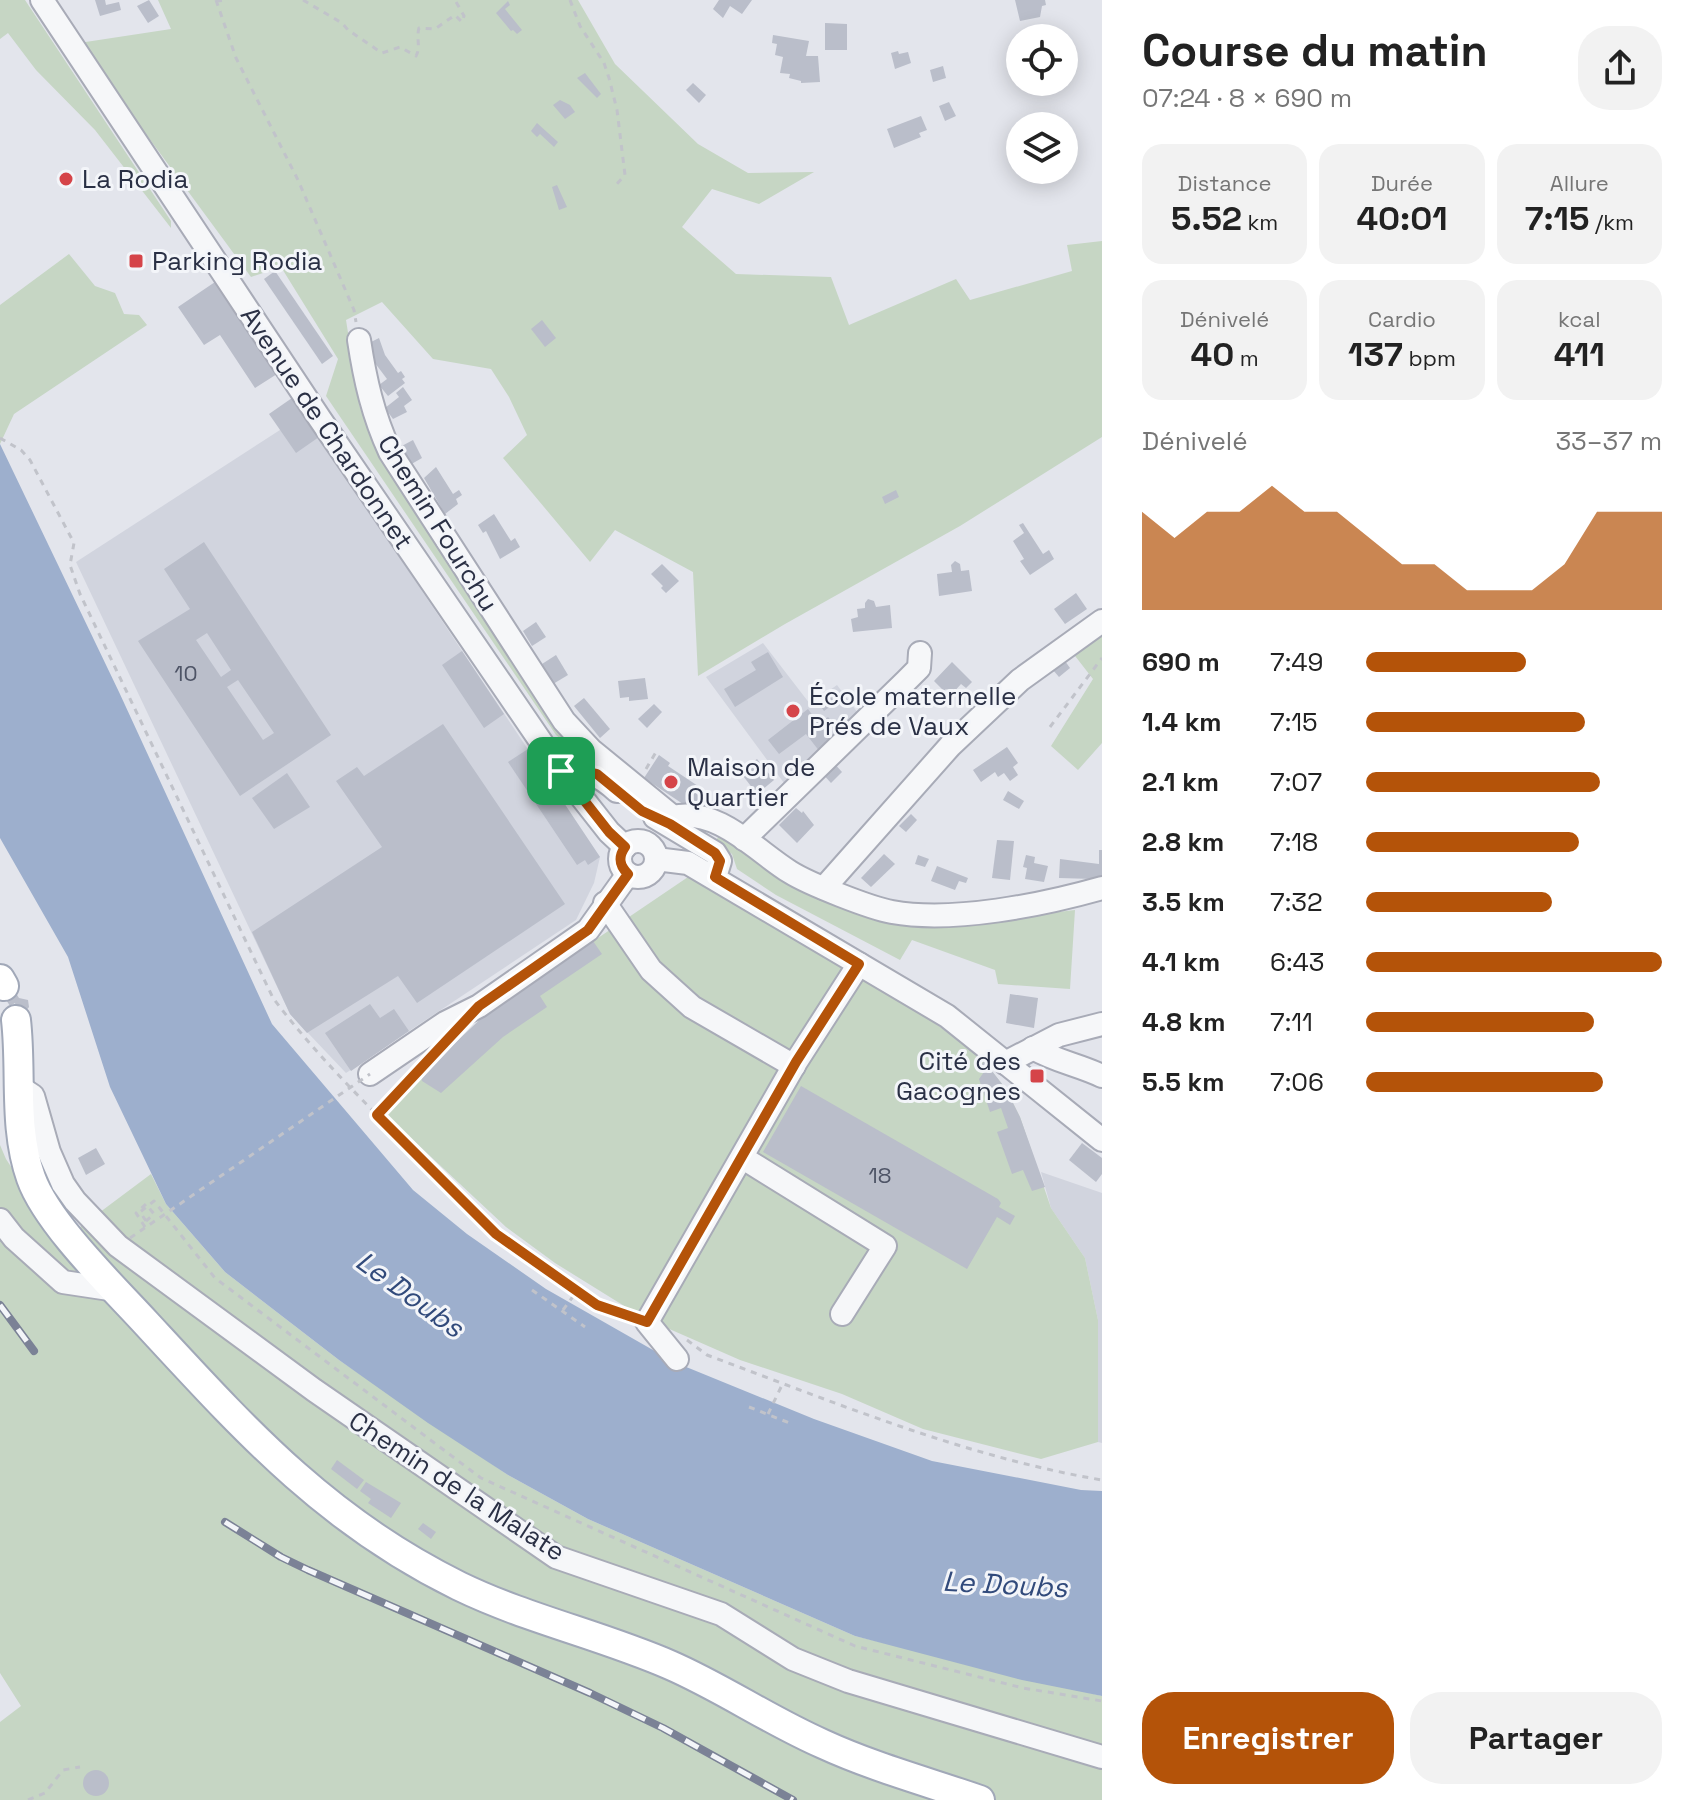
<!DOCTYPE html>
<html lang="fr">
<head>
<meta charset="utf-8">
<style>
  :root { --surface:#fff; --page:#f2f2f2; --text:#222; --muted:#767676; --accent:#b45309 }
  body { margin:0; font-family:"Space Grotesk",sans-serif; background:var(--page); color:var(--text); height:100vh; display:flex; flex-direction:column; font-size:30px; white-space:nowrap }
  * { box-sizing:border-box; margin:0 }
  p { font-size:26px; color:var(--muted) }
  .icon { flex:none; width:44px; height:44px; fill:none; stroke:currentColor; stroke-width:2; stroke-linecap:round; stroke-linejoin:round }
  .map { position:relative; flex:1; overflow:hidden }
  .details { display:flex; flex-direction:column; background:var(--surface); width:600px }
  .details>* { flex:none }
  .buttons { position:absolute; left:1006px; top:24px; display:grid; gap:16px }
  .buttons a { display:grid; place-items:center; width:72px; height:72px; border-radius:50%; background:var(--surface); box-shadow:0 4px 20px #0003; font-size:40px }
  .pin { position:absolute; display:grid; place-items:center; width:68px; height:68px; color:#fff; margin:-34px; border-radius:16px; box-shadow:0 4px 12px #0006 }
  .round { display:grid; place-items:center; flex:none; width:84px; height:84px; border-radius:32px; background:var(--page) }
  .head { display:flex; align-items:center; justify-content:space-between; height:136px; padding:0 40px }
  h1 { font-size:44px; font-weight:700; line-height:60px }
  .stats { display:grid; grid-template-columns:repeat(3,1fr); gap:12px; height:136px; padding:8px 40px }
  .stats div { display:grid; align-content:center; border-radius:20px; background:var(--page); text-align:center }
  .stats b { font-size:34px; font-weight:700 }
  .stats small { font-size:22px; font-weight:400 }
  .stats p { font-size:22px }
  .chart { height:224px; padding:16px 40px }
  .chart p { display:flex; justify-content:space-between }
  .chart svg { width:100%; height:144px; margin-top:8px; fill:var(--accent); opacity:.7 }
  .action { display:flex; gap:16px; margin-top:auto; padding:16px 40px }
  .action a { flex:1; height:92px; border-radius:32px; background:var(--accent); color:#fff; font-size:32px; font-weight:700; line-height:92px; text-align:center }
  .action a+a { background:var(--page); color:var(--text) }
  ul { padding:0 40px; list-style:none; font-size:26px }
  li { display:grid; grid-template-columns:128px 96px 1fr; align-items:center; height:60px }
  li i { height:20px; border-radius:10px; background:var(--accent) }
  main { display:flex; flex:1; min-height:0 }
  .map>svg:first-child { display:block }
  .built { fill:#d1d4de }
  .green { fill:#c6d6c4 }
  .water { fill:#9dafcd }
  .building { fill:#babeca; fill-rule:evenodd }
  .lines { fill:none; stroke-linecap:round; stroke-linejoin:round }
  .minor-casing { stroke:#a8abb7; stroke-width:26 }
  .major-casing { stroke:#a1a8b8; stroke-width:32 }
  .path { stroke:#c1c3ca; stroke-width:3; stroke-dasharray:6 6; stroke-linecap:butt }
  .minor { stroke:#f6f7f9; stroke-width:22 }
  .major { stroke:#fff; stroke-width:28 }
  .rail-casing { stroke:#7b8296; stroke-width:8 }
  .rail { stroke:#f3f5f9; stroke-width:5; stroke-dasharray:15; stroke-linecap:butt }
  .path-bridge { stroke:#c1c3ca; stroke-width:3; stroke-dasharray:6 6; stroke-linecap:butt }
  .route-casing { stroke:#fff; stroke-width:16 }
  .route { stroke:#b45309; stroke-width:10 }
  .poi-dot { fill:#d54449; stroke:#f3f5f9; stroke-width:3 }
  .labels { text-anchor:middle; stroke-width:6; stroke-linejoin:round; paint-order:stroke }
  .number-label { font-size:22px; fill:#4e5466 }
  .poi-label { font-size:26px; fill:#2a3045; stroke:#f3f5f9; text-anchor:start }
  .street-label { font-size:26px; fill:#2a3045; stroke:#f3f5f9 }
  .water-label { font-size:28px; font-style:italic; fill:#314a7b; stroke:#f3f5f9 }
</style>
</head>
<body>
<main>
<div class="map">
<svg width="1102" height="1800" viewBox="0 0 1102 1800">
  <rect width="100%" height="100%" fill="#e3e5ec"/>
  <!-- built -->
  <g class="built">
    <polygon points="280,430 319,437 600,857 594,883 576,920 346,1073 290,1014 76,562"/>
    <polygon points="763,643 810,704 837,685 861,717 784,783 706,677"/>
    <polygon points="1041,1172 1102,1193 1102,1443 1098,1442 1098,1320 1085,1258 1051,1208"/>
  </g>
  <!-- green -->
  <g class="green">
    <polygon points="0,0 25,0 171,221 171,228 95,130 36,70 8,33 0,39"/>
    <polygon points="158,0 578,0 615,64 698,144 748,173 814,172 759,204 712,189 682,227 736,274 831,277 849,325 956,279 970,300 1072,271 1067,245 1102,241 1102,437 960,526 785,624 698,676 693,572 615,530 590,562 503,458 527,435 509,397 491,369 433,359 382,302 346,320 360,408 389,470 591,765 556,735 326,396 338,359 281,267 251,277 79,43 171,29"/>
    <polygon points="69,254 95,286 115,293 124,314 139,315 147,325 14,414 0,444 0,305"/>
    <polygon points="1102,630 1102,743 1078,770 1051,746 1093,679 1072,652"/>
    <polygon points="720,834 735,842 775,877 870,918 948,925 1075,910 1070,989 998,984 995,970 912,940 900,960 776,895 737,869 732,854 715,842"/>
    <polygon points="688,877 931,1020 984,1061 1006,1089 1020,1117 1051,1208 1085,1258 1098,1320 1098,1442 1041,1459 923,1429 842,1394 740,1360 642,1317 555,1263 506,1227 383,1112 486,1014"/>
    <polygon points="0,1145 6,1159 60,1242 151,1174 166,1204 225,1272 339,1360 508,1475 588,1519 855,1636 1102,1696 1102,1800 0,1800 0,1722 21,1706 0,1673"/>
  </g>
  <!-- water -->
  <polygon class="water" points="0,444 119,692 272,1024 413,1190 467,1234 546,1289 674,1362 814,1419 932,1461 1081,1490 1102,1491 1102,1696 1022,1680 855,1636 588,1519 508,1475 428,1423 339,1360 225,1272 166,1204 110,1087 68,957 0,838"/>
  <!-- building -->
  <g class="building">
    <polygon points="95,0 105,0 106,5 119,2 121,10 100,16"/>
    <polygon points="149,0 159,16 148,23 137,6"/>
    <polygon points="719,0 752,0 742,14 730,6 723,18 713,9"/>
    <polygon points="1015,0 1045,0 1046,5 1042,6 1040,17 1020,21"/>
    <polygon points="508,1 510,5 505,9 522,30 517,34 513,30 511,31 496,13"/>
    <polygon points="825,23 847,24 847,50 825,50"/>
    <polygon points="773,35 809,41 806,56 818,56 820,82 801,83 801,81 789,78 790,74 780,73 783,57 775,55 777,44 772,43"/>
    <polygon points="898,51 899,54 908,52 911,63 895,69 891,53"/>
    <polygon points="943,66 946,78 933,82 930,70"/>
    <polygon points="585,73 601,94 597,98 577,78"/>
    <polygon points="693,83 706,95 699,103 686,90"/>
    <polygon points="560,100 570,105 575,112 565,119 553,105"/>
    <polygon points="949,102 956,116 945,121 939,106"/>
    <polygon points="921,116 927,130 919,133 921,137 894,148 887,129"/>
    <polygon points="537,123 558,142 554,147 540,134 537,137 531,131"/>
    <polygon points="557,185 567,207 559,210 552,187"/>
    <polygon points="275,271 333,356 322,364 264,279"/>
    <polygon points="215,282 277,374 255,388 220,335 204,345 178,307"/>
    <polygon points="542,320 556,338 545,347 531,329"/>
    <polygon points="379,338 385,355 398,373 401,371 405,377 402,379 405,383 388,396 379,385 387,379 375,363 369,343"/>
    <polygon points="403,387 412,400 404,406 407,412 393,419 385,408 399,397 396,393"/>
    <polygon points="292,398 319,437 296,453 269,414"/>
    <polygon points="413,440 422,458 408,466 398,448"/>
    <polygon points="436,467 453,494 459,490 462,495 456,499 458,504 445,514 424,478"/>
    <polygon points="896,490 899,497 885,504 882,497"/>
    <polygon points="494,514 511,541 515,538 520,547 500,559 486,531 483,533 478,525"/>
    <polygon points="1023,523 1043,554 1049,550 1054,559 1030,575 1020,561 1024,559 1013,541 1024,533 1019,525"/>
    <path d="M204,542L331,735L240,796L138,641L190,609L164,569ZM207,633L231,670L221,677L196,640ZM238,680L274,733L263,740L227,687Z"/>
    <polygon points="955,561 960,564 961,571 969,570 972,591 939,596 937,574 952,572 951,565"/>
    <polygon points="662,564 679,581 666,593 661,588 663,586 651,574"/>
    <polygon points="1076,593 1087,609 1065,624 1054,609"/>
    <polygon points="868,599 874,601 876,607 890,605 892,628 853,632 851,619 858,617 857,609 865,608 865,603"/>
    <polygon points="536,622 546,637 532,646 523,631"/>
    <polygon points="462,651 504,714 484,728 442,665"/>
    <polygon points="768,652 783,677 735,707 724,689 756,670 751,662"/>
    <polygon points="556,655 568,675 553,684 542,664"/>
    <polygon points="1065,661 1070,668 1059,677 1053,670"/>
    <polygon points="952,662 972,682 966,688 961,684 952,694 946,689 944,691 934,681"/>
    <polygon points="645,678 648,699 629,701 629,697 620,698 618,681"/>
    <polygon points="828,693 835,703 824,711 817,701"/>
    <polygon points="584,698 610,729 600,738 574,706"/>
    <polygon points="654,704 662,712 647,728 638,719"/>
    <polygon points="808,709 819,724 828,717 835,725 826,732 833,742 820,752 806,734 779,754 768,740"/>
    <polygon points="443,724 565,904 417,1003 398,976 307,1033 290,1014 252,932 382,847 336,781 357,767 364,776"/>
    <polygon points="1007,747 1018,763 1013,767 1018,775 1010,781 1004,773 998,777 995,772 981,782 973,770"/>
    <polygon points="528,749 600,857 588,865 585,860 577,865 508,762"/>
    <polygon points="659,755 670,763 668,766 698,786 694,792 701,797 695,807 688,802 686,806 644,778"/>
    <polygon points="757,759 774,780 757,794 740,772"/>
    <polygon points="833,762 842,772 831,783 821,772"/>
    <polygon points="287,773 310,807 274,829 252,798"/>
    <polygon points="1008,791 1024,801 1019,809 1003,800"/>
    <polygon points="796,808 802,813 803,811 814,825 797,843 779,825"/>
    <polygon points="911,814 917,820 906,832 899,826"/>
    <polygon points="997,840 1014,841 1010,880 992,878"/>
    <polygon points="1099,850 1102,850 1102,876 1093,879 1059,878 1060,859 1099,864"/>
    <polygon points="884,854 895,864 871,887 861,878"/>
    <polygon points="918,855 929,859 925,867 915,864"/>
    <polygon points="1026,855 1035,857 1034,863 1048,866 1044,882 1025,879 1027,868 1023,867"/>
    <polygon points="937,866 968,878 966,883 959,881 955,890 931,881"/>
    <polygon points="593,941 602,954 540,996 547,1007 503,1037 441,1093 422,1081 421,1075 486,1014"/>
    <polygon points="12,987 19,998 28,1000 29,1007 26,1011 16,1007 15,1003 10,1006 0,990"/>
    <polygon points="1010,994 1038,998 1034,1028 1006,1023"/>
    <polygon points="370,1004 380,1018 394,1009 409,1031 351,1071 325,1033"/>
    <polygon points="984,1061 1006,1089 1020,1117 1045,1187 1032,1191 1023,1170 1012,1174 997,1132 1008,1128 1001,1108 990,1112 979,1079 984,1072 979,1069"/>
    <polygon points="801,1086 998,1199 1001,1203 999,1207 1015,1216 1010,1225 997,1217 967,1269 763,1152"/>
    <polygon points="1082,1143 1102,1158 1102,1174 1096,1182 1069,1160"/>
    <polygon points="96,1148 105,1164 86,1175 78,1158"/>
    <polygon points="337,1460 364,1480 357,1489 331,1469"/>
    <polygon points="366,1482 401,1503 391,1518 368,1503 371,1499 360,1491"/>
    <polygon points="423,1523 436,1532 431,1539 418,1529"/>
    <circle cx="96" cy="1783" r="13"/>
  </g>
  <g class="lines">
    <!-- minor casing -->
    <g class="minor-casing">
      <g id="minor">
        <polyline points="42,0 320,419 561,771 609,832 625,847"/>
        <path d="M359,340C365,380 373,415 390,452L564,721L591,750L673,817"/>
        <path d="M561,771C586,768 599,775 617,791"/>
        <polyline points="655,817 715,853 720,861 715,877"/>
        <path d="M673,817C718,807 756,851 790,872C809,884 870,908 892,912C953,923 1042,905 1102,888"/>
        <polyline points="744,839 906,681 919,668 920,653"/>
        <circle cx="638" cy="859" r="18"/>
        <polyline points="656,859 688,863 947,1016 1102,1140"/>
        <polyline points="824,888 950,746 1020,680 1102,621"/>
        <polyline points="605,903 651,970 692,1007 794,1066"/>
        <path d="M1033,1048C1055,1061 1079,1065 1102,1076"/>
        <polyline points="1005,1063 1059,1035 1102,1024"/>
        <polyline points="370,1074 445,1023 479,1006 588,930 628,874"/>
        <polyline points="18,1086 33,1096 49,1152 63,1184 75,1201 118,1246 314,1390 556,1557 721,1614 793,1659 848,1681 1102,1757"/>
        <polyline points="743,1158 885,1246 842,1314"/>
        <polyline points="0,1220 14,1238 63,1282 116,1290"/>
        <polyline points="677,1359 647,1322 796,1062 859,964"/>
      </g>
    </g>
    <!-- major casing -->
    <g class="major-casing">
      <g id="major">
        <polyline points="0,979 4,986"/>
        <path d="M16,1020C22,1072 13,1127 31,1178C47,1223 112,1286 146,1323C245,1430 325,1520 459,1586C527,1619 601,1635 670,1665C723,1688 770,1721 823,1744C873,1767 928,1782 980,1800"/>
      </g>
    </g>
    <!-- path -->
    <g class="path">
      <polyline points="216,0 236,58 298,180 354,310 356,322"/>
      <path d="M303,0L342,23L348,30L382,53L400,47L416,56C421,47 416,38 419,28L435,29L455,15L462,22L464,16L455,0"/>
      <polyline points="570,0 580,26 604,63 609,78 617,110 625,175 615,186"/>
      <polyline points="216,1 228,0"/>
      <path d="M0,438L21,450L30,460L74,543L70,565L80,594L273,998C312,1050 359,1097 405,1143C472,1209 540,1283 630,1317"/>
      <polyline points="1050,727 1102,658"/>
      <polyline points="646,769 656,752"/>
      <polyline points="377,1115 431,1056"/>
      <polyline points="146,1221 140,1212 154,1201 215,1278 481,1478 855,1646 1023,1688 1102,1701"/>
      <polyline points="532,1290 585,1327"/>
      <polyline points="563,1310 577,1291"/>
      <path d="M687,1340L707,1355C836,1403 966,1457 1102,1480"/>
      <polyline points="749,1407 792,1424"/>
      <polyline points="768,1414 783,1383"/>
      <polyline points="28,1800 45,1793 63,1770 80,1767"/>
    </g>
    <!-- minor -->
    <use href="#minor" class="minor"/>
    <!-- major -->
    <use href="#major" class="major"/>
    <!-- rail casing -->
    <g class="rail-casing">
      <g id="rail">
        <polyline points="0,1305 34,1351"/>
        <polyline points="225,1522 281,1557 308,1570 590,1693 663,1728 793,1800"/>
      </g>
    </g>
    <!-- rail -->
    <use href="#rail" class="rail"/>
    <!-- path-bridge -->
    <g class="path-bridge">
      <polyline points="145,1227 136,1213 146,1204 154,1214 146,1221"/>
      <polyline points="130,1238 370,1074"/>
    </g>
  </g>
  <g class="lines">
    <!-- route casing -->
    <g class="route-casing">
      <path id="route" d="M576,769L597,774L642,811L670,824L715,853L720,861L715,877L859,964L796,1062L647,1322L597,1305L496,1234L377,1115L479,1006L588,930L628,874C619,865 618,857 625,847L609,832L561,771Z"/>
    </g>
    <!-- route -->
    <use href="#route" class="route"/>
  </g>
  <!-- markers -->
  <g class="poi-dot">
    <circle cx="66" cy="179" r="8"/>
    <rect x="128" y="253" width="16" height="16" rx="4"/>
    <circle cx="793" cy="711" r="8"/>
    <circle cx="671" cy="782" r="8"/>
    <rect x="1029" y="1068" width="16" height="16" rx="4"/>
  </g>
  <g class="labels">
    <!-- number labels -->
    <g class="number-label">
      <text x="186" y="681">10</text>
      <text x="880" y="1183">18</text>
    </g>
    <!-- poi labels -->
    <g class="poi-label">
      <text x="82" y="188">La Rodia</text>
      <text x="152" y="270">Parking Rodia</text>
      <text x="809" y="705">École maternelle<tspan x="809" dy="30">Prés de Vaux</tspan></text>
      <text x="687" y="776">Maison de<tspan x="687" dy="30">Quartier</tspan></text>
      <text x="1021" y="1070" text-anchor="end">Cité des<tspan x="1021" dy="30">Gacognes</tspan></text>
    </g>
    <!-- street labels -->
    <g class="street-label">
      <text transform="translate(327 428) rotate(56)" y="9">Avenue de Chardonnet</text>
      <text transform="translate(438 523) rotate(58)" y="9">Chemin Fourchu</text>
      <text transform="translate(457 1486) rotate(33)" y="9">Chemin de la Malate</text>
    </g>
    <!-- water labels -->
    <g class="water-label">
      <text transform="translate(410 1294) rotate(36)" y="10">Le Doubs</text>
      <text transform="translate(1005 1584) rotate(3)" y="10">Le Doubs</text>
    </g>
  </g>
</svg>
<div class="buttons">
<a><svg class="icon" aria-label="locate" viewBox="0 0 24 24"><circle cx="12" cy="12" r="6"/><path d="M12 2v4M12 18v4M2 12h4M18 12h4"/></svg></a>
<a><svg class="icon" aria-label="layers" viewBox="0 0 24 24"><path d="M12 4l9 5-9 5-9-5zM3 14l9 5 9-5"/></svg></a>
</div>
<div class="pin" style="left:561px;top:771px;background:#1e9e55"><svg class="icon" aria-label="arrive" viewBox="0 0 24 24"><path d="M6 21V4h12l-3 4 3 4H6"/></svg></div>
</div>
<section class="details">
<div class="head"><div><h1>Course du matin</h1><p>07:24 · 8 × 690 m</p></div><a class="round"><svg class="icon" aria-label="share" viewBox="0 0 24 24"><path d="M12 15V3M7 8l5-5 5 5M5 13v7h14v-7"/></svg></a></div>
<div class="stats">
<div><p>Distance</p><b>5.52<small> km</small></b></div>
<div><p>Durée</p><b>40:01</b></div>
<div><p>Allure</p><b>7:15<small> /km</small></b></div>
</div>
<div class="stats">
<div><p>Dénivelé</p><b>40<small> m</small></b></div>
<div><p>Cardio</p><b>137<small> bpm</small></b></div>
<div><p>kcal</p><b>411</b></div>
</div>
<div class="chart"><p><span>Dénivelé</span>33–37 m</p>
<svg viewBox="0 0 160 44" preserveAspectRatio="none"><path d="M0 44V14L10 22L20 14L30 14L40 6L50 14L60 14L70 22L80 30L90 30L100 38L110 38L120 38L130 30L140 14L150 14L160 14V44z"/></svg>
</div>
<ul>
<li><b>690 m</b>7:49<i style="width:54%"></i></li>
<li><b>1.4 km</b>7:15<i style="width:74%"></i></li>
<li><b>2.1 km</b>7:07<i style="width:79%"></i></li>
<li><b>2.8 km</b>7:18<i style="width:72%"></i></li>
<li><b>3.5 km</b>7:32<i style="width:63%"></i></li>
<li><b>4.1 km</b>6:43<i style="width:100%"></i></li>
<li><b>4.8 km</b>7:11<i style="width:77%"></i></li>
<li><b>5.5 km</b>7:06<i style="width:80%"></i></li>
</ul>
<div class="action"><a>Enregistrer</a><a>Partager</a></div>
</section>
</main>
</body>
</html>
